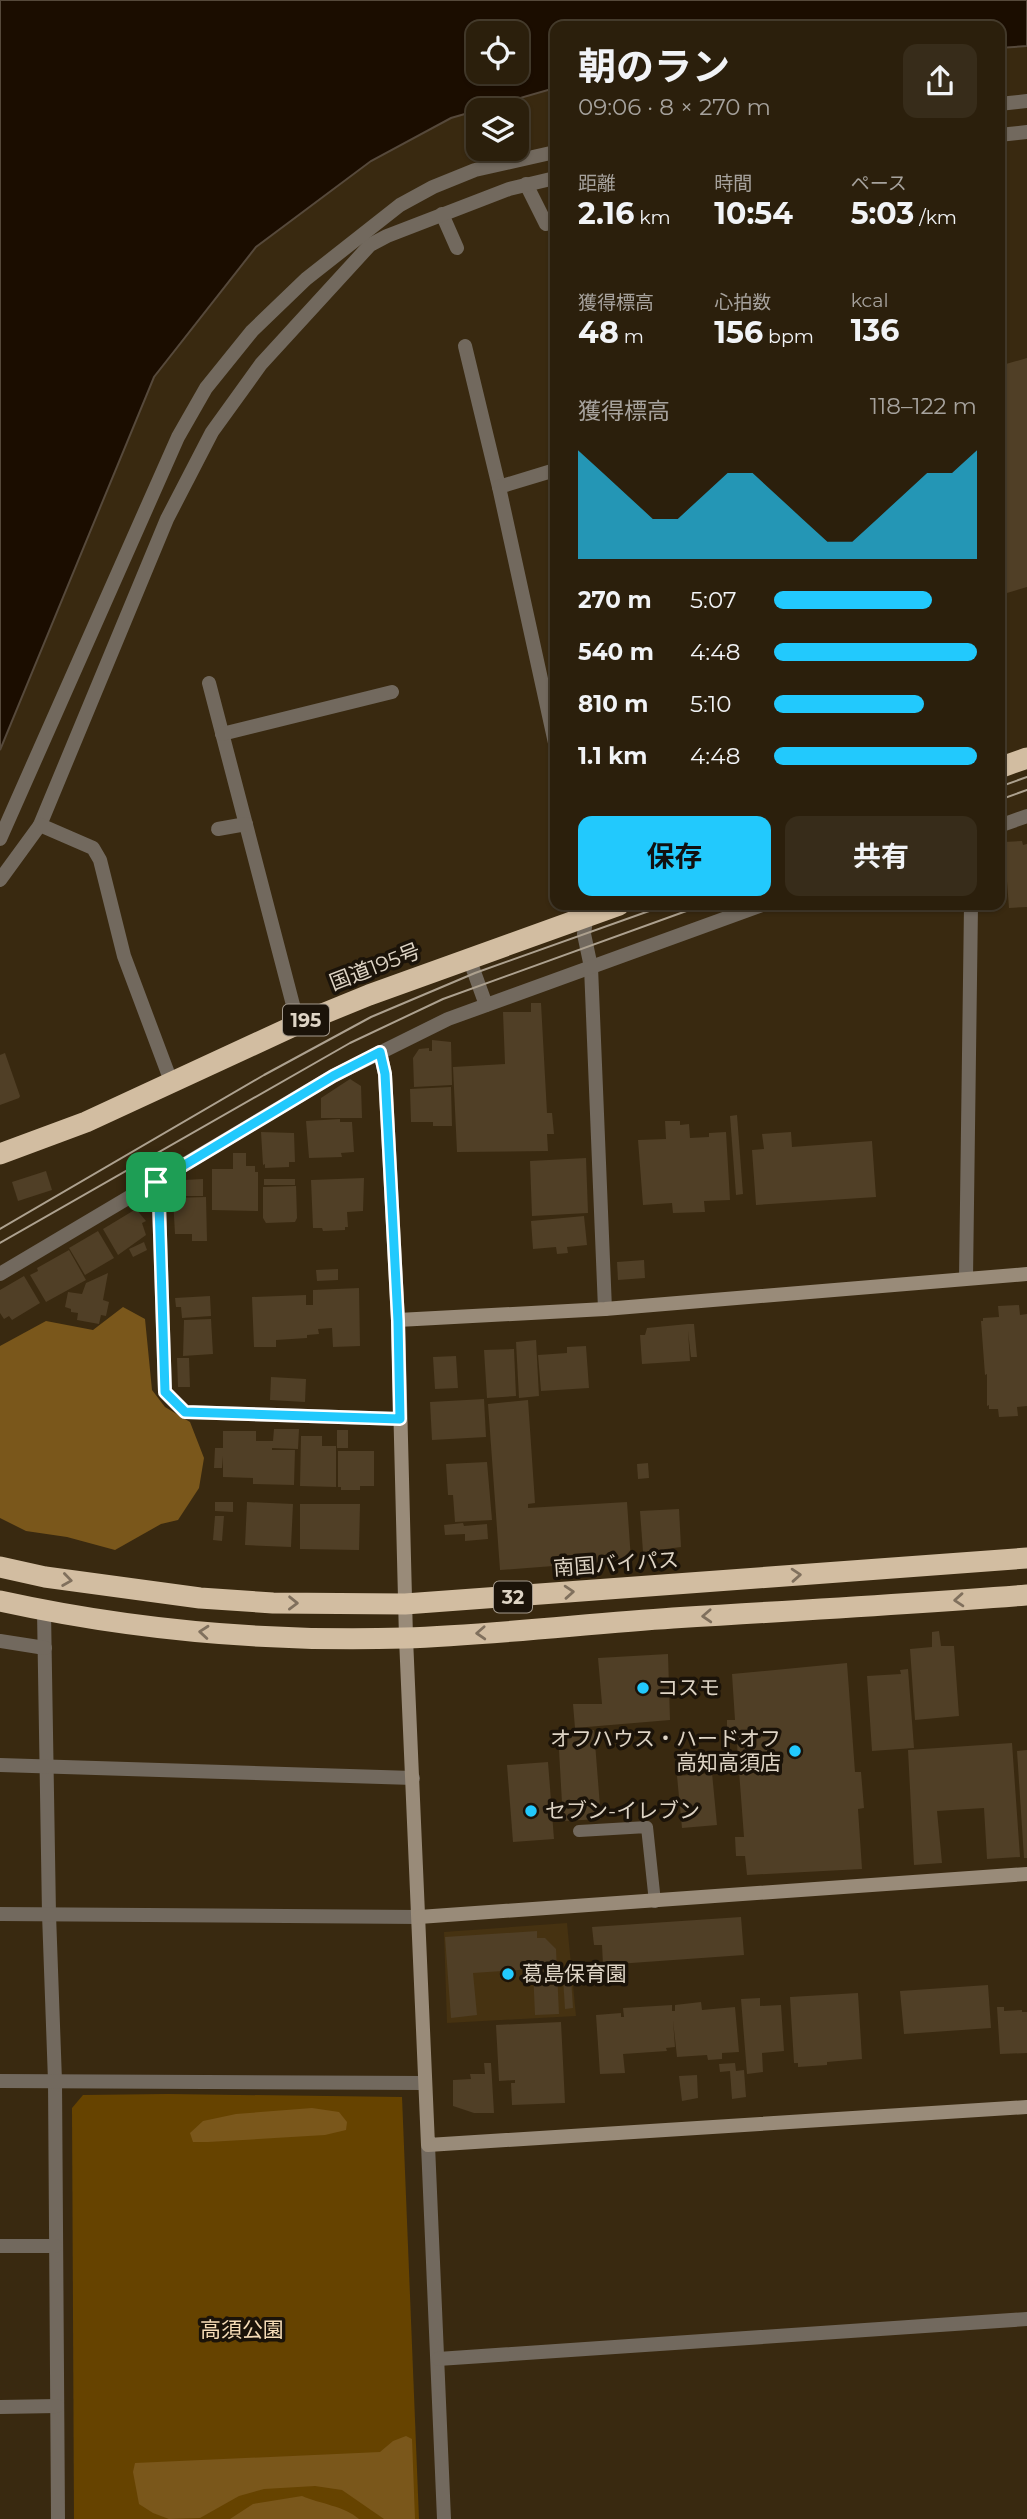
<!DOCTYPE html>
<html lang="ja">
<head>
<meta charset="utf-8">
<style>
  :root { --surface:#2b1f0c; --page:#372c1a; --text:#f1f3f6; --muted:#a6a29d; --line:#473d2d; --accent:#22c9fd }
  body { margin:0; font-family:Montserrat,"Noto Sans JP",sans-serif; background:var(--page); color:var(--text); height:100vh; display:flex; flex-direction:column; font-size:26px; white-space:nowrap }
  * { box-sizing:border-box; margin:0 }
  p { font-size:23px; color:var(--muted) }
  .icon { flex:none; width:38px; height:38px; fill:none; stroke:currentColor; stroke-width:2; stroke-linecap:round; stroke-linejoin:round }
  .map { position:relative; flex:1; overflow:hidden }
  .side { position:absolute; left:550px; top:21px; width:455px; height:889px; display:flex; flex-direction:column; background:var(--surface); border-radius:14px; box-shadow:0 2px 5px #0004,0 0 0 2px var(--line) }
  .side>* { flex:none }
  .controls { position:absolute; left:466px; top:21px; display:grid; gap:14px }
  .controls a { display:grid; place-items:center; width:63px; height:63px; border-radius:14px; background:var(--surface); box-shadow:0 2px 5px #0004,0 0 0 2px var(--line); font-size:35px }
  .pin { position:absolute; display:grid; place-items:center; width:60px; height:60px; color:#fff; margin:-30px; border-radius:14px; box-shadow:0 4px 10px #0006 }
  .round { display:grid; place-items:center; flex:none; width:74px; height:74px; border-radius:14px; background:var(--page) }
  .summary { display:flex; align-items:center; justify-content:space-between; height:119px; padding:0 28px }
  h1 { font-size:38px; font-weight:700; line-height:52px }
  .stats { display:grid; grid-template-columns:repeat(3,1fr); gap:10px; height:119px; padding:7px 28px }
  .stats div { display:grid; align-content:center }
  .stats b { font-size:30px; font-weight:700 }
  .stats small { font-size:19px; font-weight:400 }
  .stats p { font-size:19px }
  .chart { height:196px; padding:14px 28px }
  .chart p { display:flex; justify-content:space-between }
  .chart svg { width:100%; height:126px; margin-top:7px; fill:var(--accent); opacity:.7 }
  .action { display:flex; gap:14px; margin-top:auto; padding:14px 28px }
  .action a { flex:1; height:80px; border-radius:14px; background:var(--accent); color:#111; font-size:28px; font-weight:700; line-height:80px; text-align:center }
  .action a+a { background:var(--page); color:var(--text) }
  ul { padding:0 28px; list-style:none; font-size:23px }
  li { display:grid; grid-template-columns:112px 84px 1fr; align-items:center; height:52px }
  li i { height:18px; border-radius:9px; background:var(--accent) }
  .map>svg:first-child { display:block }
  .built { fill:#463211 }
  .green { fill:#664300 }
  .forest { fill:#7a571b }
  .water { fill:#1b0d00; stroke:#56493b; stroke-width:2; fill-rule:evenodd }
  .building { fill:#503f26 }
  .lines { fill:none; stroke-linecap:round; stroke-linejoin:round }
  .lane { stroke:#72695e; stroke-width:12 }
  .street { stroke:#72695e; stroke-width:14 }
  .secondary { stroke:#998b79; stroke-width:14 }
  .highway { stroke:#d2bda1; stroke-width:21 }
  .tram { stroke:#ada18f; stroke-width:2 }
  .oneway { stroke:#80705d }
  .route-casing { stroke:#fff; stroke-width:14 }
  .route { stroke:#22c9fd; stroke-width:9 }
  .poi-dot { fill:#22c9fd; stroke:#1b1309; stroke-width:2.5 }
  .labels { text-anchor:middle; stroke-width:7; stroke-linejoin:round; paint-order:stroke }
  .shield { fill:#1b1309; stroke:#a49a8d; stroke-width:2 }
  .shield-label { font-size:19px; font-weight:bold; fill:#ded4c5 }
  .street-label { font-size:21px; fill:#ded4c5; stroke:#1b1309 }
  .poi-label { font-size:21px; fill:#ded4c5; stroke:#1b1309; text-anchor:start }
  .park-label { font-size:21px; fill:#f6dcb7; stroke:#1b1309 }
</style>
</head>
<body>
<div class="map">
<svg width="1027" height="2519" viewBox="0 0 1027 2519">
  <rect width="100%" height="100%" fill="#392910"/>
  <!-- built -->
  <polygon class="built" points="567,1923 576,2016 447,2023 444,1932"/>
  <!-- green -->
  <polygon class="green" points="168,2094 402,2097 419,2519 74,2519 72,2108 83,2095"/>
  <!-- forest -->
  <g class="forest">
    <polygon points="123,1307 145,1319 152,1390 165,1407 190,1422 204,1458 199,1488 178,1520 161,1524 115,1550 67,1537 26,1531 0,1518 0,1346 46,1321 93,1330"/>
    <polygon points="312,2108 339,2112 347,2122 346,2130 325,2135 208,2142 193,2142 190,2133 203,2121 236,2114"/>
    <polygon points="406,2436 412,2439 415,2519 384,2519 342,2490 315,2486 264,2489 239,2496 200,2518 169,2519 153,2513 139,2504 133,2472 135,2463 380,2452 393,2441"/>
    <path d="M302,2496C321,2504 344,2506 359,2519H230L253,2504Z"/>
  </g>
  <!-- water -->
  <path class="water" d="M0,0H1027V46L999,48V26H555V88L451,118L371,161L256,247L154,377L0,750ZM478,33H516V72H478Z"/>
  <!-- building -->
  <g class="building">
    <polygon points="1027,358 1027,587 1000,595 999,366"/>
    <polygon points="1022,841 1023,845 1027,844 1027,907 1009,908 1004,842"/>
    <polygon points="531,1003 541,1003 547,1113 552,1113 554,1134 547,1134 548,1151 457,1152 453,1067 505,1064 503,1012 531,1012"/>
    <polygon points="432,1040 451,1042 452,1085 414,1087 413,1058 419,1049 429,1048 429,1051 432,1051"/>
    <polygon points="5,1053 20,1096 19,1098 0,1105 0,1055"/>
    <polygon points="350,1079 361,1086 362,1118 321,1118 321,1098"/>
    <polygon points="451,1087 452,1126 433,1126 433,1122 411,1122 410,1089"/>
    <polygon points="737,1115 743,1194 736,1195 730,1116"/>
    <polygon points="340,1119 340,1122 352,1122 354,1152 341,1153 342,1157 309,1158 306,1121"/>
    <polygon points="665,1121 680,1121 680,1125 689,1124 690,1138 709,1137 709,1133 726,1132 730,1200 704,1201 705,1212 673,1213 672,1203 643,1205 638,1140 666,1139"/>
    <polygon points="261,1132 294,1133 295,1162 289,1162 289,1167 265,1168 265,1164 263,1165"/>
    <polygon points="791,1132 792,1147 872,1141 876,1197 756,1205 752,1150 764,1149 762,1134"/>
    <polygon points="233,1153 246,1153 246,1166 255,1166 255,1172 258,1172 258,1211 212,1210 212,1169 233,1169"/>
    <polygon points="586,1158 588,1213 532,1216 530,1161"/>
    <polygon points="46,1171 52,1190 18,1201 12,1182"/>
    <polygon points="364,1178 363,1211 347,1212 348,1227 345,1227 345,1230 323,1231 322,1228 313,1228 311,1180"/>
    <polygon points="203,1179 203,1196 184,1196 184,1180"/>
    <rect x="264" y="1179" width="31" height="6"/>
    <polygon points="296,1186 297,1218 295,1222 266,1223 263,1218 263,1187"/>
    <polygon points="206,1197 207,1241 192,1241 192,1234 175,1234 173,1198"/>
    <polygon points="136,1209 146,1221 142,1223 146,1235 118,1255 103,1229"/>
    <polygon points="584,1216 587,1245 567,1247 568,1253 557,1254 556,1247 533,1249 531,1221"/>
    <polygon points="98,1231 114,1258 85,1275 69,1248"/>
    <polygon points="144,1242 147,1250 133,1257 129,1249"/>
    <polygon points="69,1250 86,1280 46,1302 30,1275 38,1271 37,1268"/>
    <polygon points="644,1260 645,1278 618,1280 617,1262"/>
    <polygon points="338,1269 338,1280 317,1281 316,1270"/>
    <polygon points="108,1273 103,1300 109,1302 106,1316 101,1315 99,1324 77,1320 78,1313 71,1312 71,1309 65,1307 68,1292 82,1294 86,1283"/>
    <polygon points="24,1276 40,1303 12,1320 9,1316 4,1319 0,1313 0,1290"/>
    <polygon points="359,1288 360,1346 333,1347 332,1328 318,1329 319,1334 307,1335 307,1338 276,1340 276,1347 254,1347 252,1297 306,1295 306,1305 313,1305 313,1290"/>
    <polygon points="210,1296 211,1316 182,1318 181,1307 176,1307 175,1298"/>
    <polygon points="1019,1305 1020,1315 1027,1314 1027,1406 1017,1407 1018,1416 999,1417 998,1409 989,1409 989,1405 987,1406 987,1374 985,1375 981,1321 983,1321 983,1318 999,1317 998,1306"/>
    <polygon points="211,1319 213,1354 183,1356 184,1320"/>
    <polygon points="688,1324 694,1324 697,1357 691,1357 688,1331 690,1361 642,1364 640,1335 645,1335 647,1328"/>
    <polygon points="536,1340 539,1396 519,1398 516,1342"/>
    <polygon points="586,1346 589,1388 541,1391 538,1355 567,1353 567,1347"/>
    <polygon points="514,1349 516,1396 487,1398 484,1350"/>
    <polygon points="456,1356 458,1388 435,1389 433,1357"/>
    <polygon points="177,1358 189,1358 190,1387 178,1387"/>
    <polygon points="271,1377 306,1379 305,1402 270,1400"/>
    <polygon points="484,1399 486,1437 432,1440 430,1402"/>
    <polygon points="528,1400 535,1503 528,1504 528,1508 627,1502 631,1560 500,1570 488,1404"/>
    <polygon points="274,1429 299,1429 298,1449 272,1448 272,1450 295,1450 294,1485 253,1484 253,1478 223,1477 223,1456 222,1468 214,1468 215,1448 223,1448 223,1431 256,1431 256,1441 273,1441"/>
    <rect x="337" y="1430" width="11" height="18"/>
    <polygon points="301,1436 322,1436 322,1446 336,1446 336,1487 300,1486"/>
    <polygon points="338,1451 374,1451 374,1486 360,1486 360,1490 341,1490 341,1487 338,1487"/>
    <polygon points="487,1462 492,1520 455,1522 453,1495 448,1495 446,1464"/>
    <polygon points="648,1463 649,1478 638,1479 637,1464"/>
    <polygon points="215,1502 233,1502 233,1512 215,1511"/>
    <polygon points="247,1502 293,1504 291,1547 245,1545"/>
    <polygon points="300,1504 360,1504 359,1550 300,1549"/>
    <polygon points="679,1509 681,1547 643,1552 640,1511"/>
    <polygon points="215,1516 224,1516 222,1541 213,1540"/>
    <polygon points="463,1523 464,1526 487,1524 488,1539 465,1541 465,1534 445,1535 444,1525"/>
    <polygon points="939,1631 941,1646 954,1646 959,1716 915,1720 910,1649 932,1647 932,1632"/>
    <polygon points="668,1654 670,1720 575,1728 573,1704 602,1704 598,1658"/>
    <polygon points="847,1663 855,1772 861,1772 864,1808 858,1809 862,1869 747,1875 745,1856 736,1856 735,1837 744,1837 736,1731 727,1731 727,1720 735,1720 732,1674"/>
    <polygon points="908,1669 914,1748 872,1751 867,1676 901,1674 900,1670"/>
    <polygon points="594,1730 601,1819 563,1821 558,1732"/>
    <polygon points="1012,1743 1020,1857 987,1859 984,1808 937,1811 942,1863 914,1865 908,1750"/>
    <polygon points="1027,1750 1027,1858 1024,1858 1017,1751"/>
    <polygon points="548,1762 554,1839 513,1842 507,1765"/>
    <polygon points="712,1773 717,1825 682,1828 677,1776"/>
    <polygon points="741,1917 744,1955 603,1965 602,1945 594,1945 592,1927"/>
    <polygon points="537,1931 537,1938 545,1938 556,1949 559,2014 535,2015 533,1969 473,1973 477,2015 451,2018 445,1937"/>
    <polygon points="571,1977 573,2008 565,2009 563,1978"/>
    <polygon points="988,1985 991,2028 904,2034 900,1991"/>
    <polygon points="858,1993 862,2059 827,2062 827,2065 798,2067 798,2063 794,2063 790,1997"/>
    <polygon points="760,1998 760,2006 781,2005 784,2051 762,2053 763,2072 747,2074 741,1999"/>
    <polygon points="701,2002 702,2010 735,2007 739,2052 722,2053 722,2059 708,2060 707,2055 677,2057 673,2020 675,2047 666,2048 667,2051 623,2054 625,2073 600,2074 596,2015 621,2013 621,2017 624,2017 623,2008 672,2005 672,2011 675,2011 675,2005"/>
    <polygon points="997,2007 1004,2007 1004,2011 1022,2010 1022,2012 1027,2012 1027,2053 1000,2054"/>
    <polygon points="561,2022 565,2103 512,2105 511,2083 515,2083 515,2080 499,2081 496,2025"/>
    <polygon points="484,2063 491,2063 494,2113 474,2113 453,2106 453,2080 471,2079 470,2074 485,2074"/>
    <polygon points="735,2063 736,2071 744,2070 746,2097 732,2099 730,2071 720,2072 719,2064"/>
    <polygon points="697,2075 698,2098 682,2101 679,2076"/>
  </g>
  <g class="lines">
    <!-- lane -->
    <polyline class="lane" points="579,1831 647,1827 655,1902"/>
    <!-- street -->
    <g class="street">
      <polyline points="999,104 1027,101"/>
      <polyline points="999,135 1027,132"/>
      <polyline points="526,184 546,224"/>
      <polyline points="442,214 457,248"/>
      <polyline points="465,346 499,487"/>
      <polyline points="555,470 499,487 555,743"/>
      <polyline points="209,683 298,1024"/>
      <polyline points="222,734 392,692"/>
      <polyline points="40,825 167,519 212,432 261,364 370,245 387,236 509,189 555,178"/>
      <polyline points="999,826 1027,816"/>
      <polyline points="218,829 246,824"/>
      <polyline points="0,839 178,437 206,388 252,331 306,279 400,205 433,187 475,170 555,152"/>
      <polyline points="0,880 40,825 93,848 100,860 124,956 172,1084"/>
      <polyline points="588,905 584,934 591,967 605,1309"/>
      <polyline points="469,958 486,1005"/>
      <polyline points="156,1183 159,1203 165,1392 185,1412 400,1419"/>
      <polyline points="0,1274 333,1076 448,1019 762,905"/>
      <polyline points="966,1278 971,905"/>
      <polyline points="44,1611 49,1914 55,2081 58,2519"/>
      <polyline points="0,1641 45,1648"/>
      <polyline points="0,1765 413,1778"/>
      <polyline points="0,1914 419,1917"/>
      <polyline points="0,2081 425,2083"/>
      <polyline points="428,2145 444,2519"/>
      <polyline points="0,2246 55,2246"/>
      <polyline points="438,2359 1027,2319"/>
      <polyline points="0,2407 57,2406"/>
    </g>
    <!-- secondary -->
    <g class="secondary">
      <polyline points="380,1052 385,1074 398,1320 406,1638 428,2145 1027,2107"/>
      <polyline points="398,1320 605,1309 1027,1274"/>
      <polyline points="419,1917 1027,1874"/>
    </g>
    <!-- highway -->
    <g class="highway">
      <polyline points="999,768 1027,758"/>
      <polyline points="0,1154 86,1122 298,1024 369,995 619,905"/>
      <polyline points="0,1567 45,1577 200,1598 273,1603 405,1604 1027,1558"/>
      <path d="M0,1601C132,1630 269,1642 404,1638C494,1635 584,1624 673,1618C791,1611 909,1604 1027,1595"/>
    </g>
    <!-- tram -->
    <g class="tram">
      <polyline points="999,787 1027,777"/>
      <polyline points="999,800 1027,790"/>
      <polyline points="0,1229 264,1075 371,1017 475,973 666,905"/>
      <polyline points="0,1243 350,1043 443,999 703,905"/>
    </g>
  </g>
  <!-- one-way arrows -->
  <defs><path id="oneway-chevron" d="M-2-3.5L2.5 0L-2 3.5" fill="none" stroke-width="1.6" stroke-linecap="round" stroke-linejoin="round" transform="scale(1.75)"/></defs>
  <g class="oneway">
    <use href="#oneway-chevron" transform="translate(796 1575) rotate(-4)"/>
    <use href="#oneway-chevron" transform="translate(67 1580) rotate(8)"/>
    <use href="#oneway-chevron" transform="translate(569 1592) rotate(-4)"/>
    <use href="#oneway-chevron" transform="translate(959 1600) rotate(176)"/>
    <use href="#oneway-chevron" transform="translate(293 1603) rotate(1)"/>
    <use href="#oneway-chevron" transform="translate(707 1616) rotate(177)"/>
    <use href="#oneway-chevron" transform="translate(204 1632) rotate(-175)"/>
    <use href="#oneway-chevron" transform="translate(481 1633) rotate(177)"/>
  </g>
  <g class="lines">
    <!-- route casing -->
    <g class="route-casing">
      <polygon id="route" points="380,1052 385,1074 398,1321 400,1419 185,1412 165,1392 159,1203 156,1182 333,1076"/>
    </g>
    <!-- route -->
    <use href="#route" class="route"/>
  </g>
  <!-- markers -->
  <g class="poi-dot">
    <circle cx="643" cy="1688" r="7"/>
    <circle cx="795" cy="1751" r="7"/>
    <circle cx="531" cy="1811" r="7"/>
    <circle cx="508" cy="1974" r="7"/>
  </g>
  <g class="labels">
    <!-- shield labels -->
    <g class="shield">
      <rect x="283" y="1004.5" width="46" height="31" rx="5"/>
      <rect x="494" y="1581.5" width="38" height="31" rx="5"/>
    </g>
    <g class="shield-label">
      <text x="306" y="1027">195</text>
      <text x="513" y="1604">32</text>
    </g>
    <!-- street labels -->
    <g class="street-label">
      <text transform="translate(375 967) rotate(-21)" y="7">国道195号</text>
      <text transform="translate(616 1564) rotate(-4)" y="7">南国バイパス</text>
    </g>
    <!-- poi labels -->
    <g class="poi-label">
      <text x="657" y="1695">コスモ</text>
      <text x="781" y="1746" text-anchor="end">オフハウス・ハードオフ<tspan x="781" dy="24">高知高須店</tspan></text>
      <text x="545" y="1818">セブン-イレブン</text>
      <text x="522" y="1981">葛島保育園</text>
    </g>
    <!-- park labels -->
    <g class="park-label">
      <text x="242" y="2337">高須公園</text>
    </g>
  </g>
</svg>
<div class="controls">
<a><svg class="icon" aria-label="locate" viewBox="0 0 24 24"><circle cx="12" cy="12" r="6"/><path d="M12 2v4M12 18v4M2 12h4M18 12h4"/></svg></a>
<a><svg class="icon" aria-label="layers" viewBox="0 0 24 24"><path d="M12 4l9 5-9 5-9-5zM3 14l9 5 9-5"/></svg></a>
</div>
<div class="pin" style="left:156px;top:1182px;background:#1e9e55"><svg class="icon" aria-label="arrive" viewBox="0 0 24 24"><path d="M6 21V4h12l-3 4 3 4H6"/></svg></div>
<section class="side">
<div class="summary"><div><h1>朝のラン</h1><p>09:06 · 8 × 270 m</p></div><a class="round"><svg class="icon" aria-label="share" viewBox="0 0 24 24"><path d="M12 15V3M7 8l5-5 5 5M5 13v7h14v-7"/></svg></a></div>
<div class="stats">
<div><p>距離</p><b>2.16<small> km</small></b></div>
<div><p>時間</p><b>10:54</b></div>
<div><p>ペース</p><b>5:03<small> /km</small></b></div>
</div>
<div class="stats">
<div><p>獲得標高</p><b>48<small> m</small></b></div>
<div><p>心拍数</p><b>156<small> bpm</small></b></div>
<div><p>kcal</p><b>136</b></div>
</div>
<div class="chart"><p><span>獲得標高</span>118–122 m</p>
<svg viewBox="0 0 160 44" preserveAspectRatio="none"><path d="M0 44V6L10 14L20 22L30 30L40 30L50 22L60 14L70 14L80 22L90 30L100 38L110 38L120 30L130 22L140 14L150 14L160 6V44z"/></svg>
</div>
<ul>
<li><b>270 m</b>5:07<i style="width:78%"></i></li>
<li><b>540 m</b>4:48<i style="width:100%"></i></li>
<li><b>810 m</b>5:10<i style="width:74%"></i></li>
<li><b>1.1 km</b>4:48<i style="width:100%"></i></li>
</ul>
<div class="action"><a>保存</a><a>共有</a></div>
</section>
</div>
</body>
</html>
